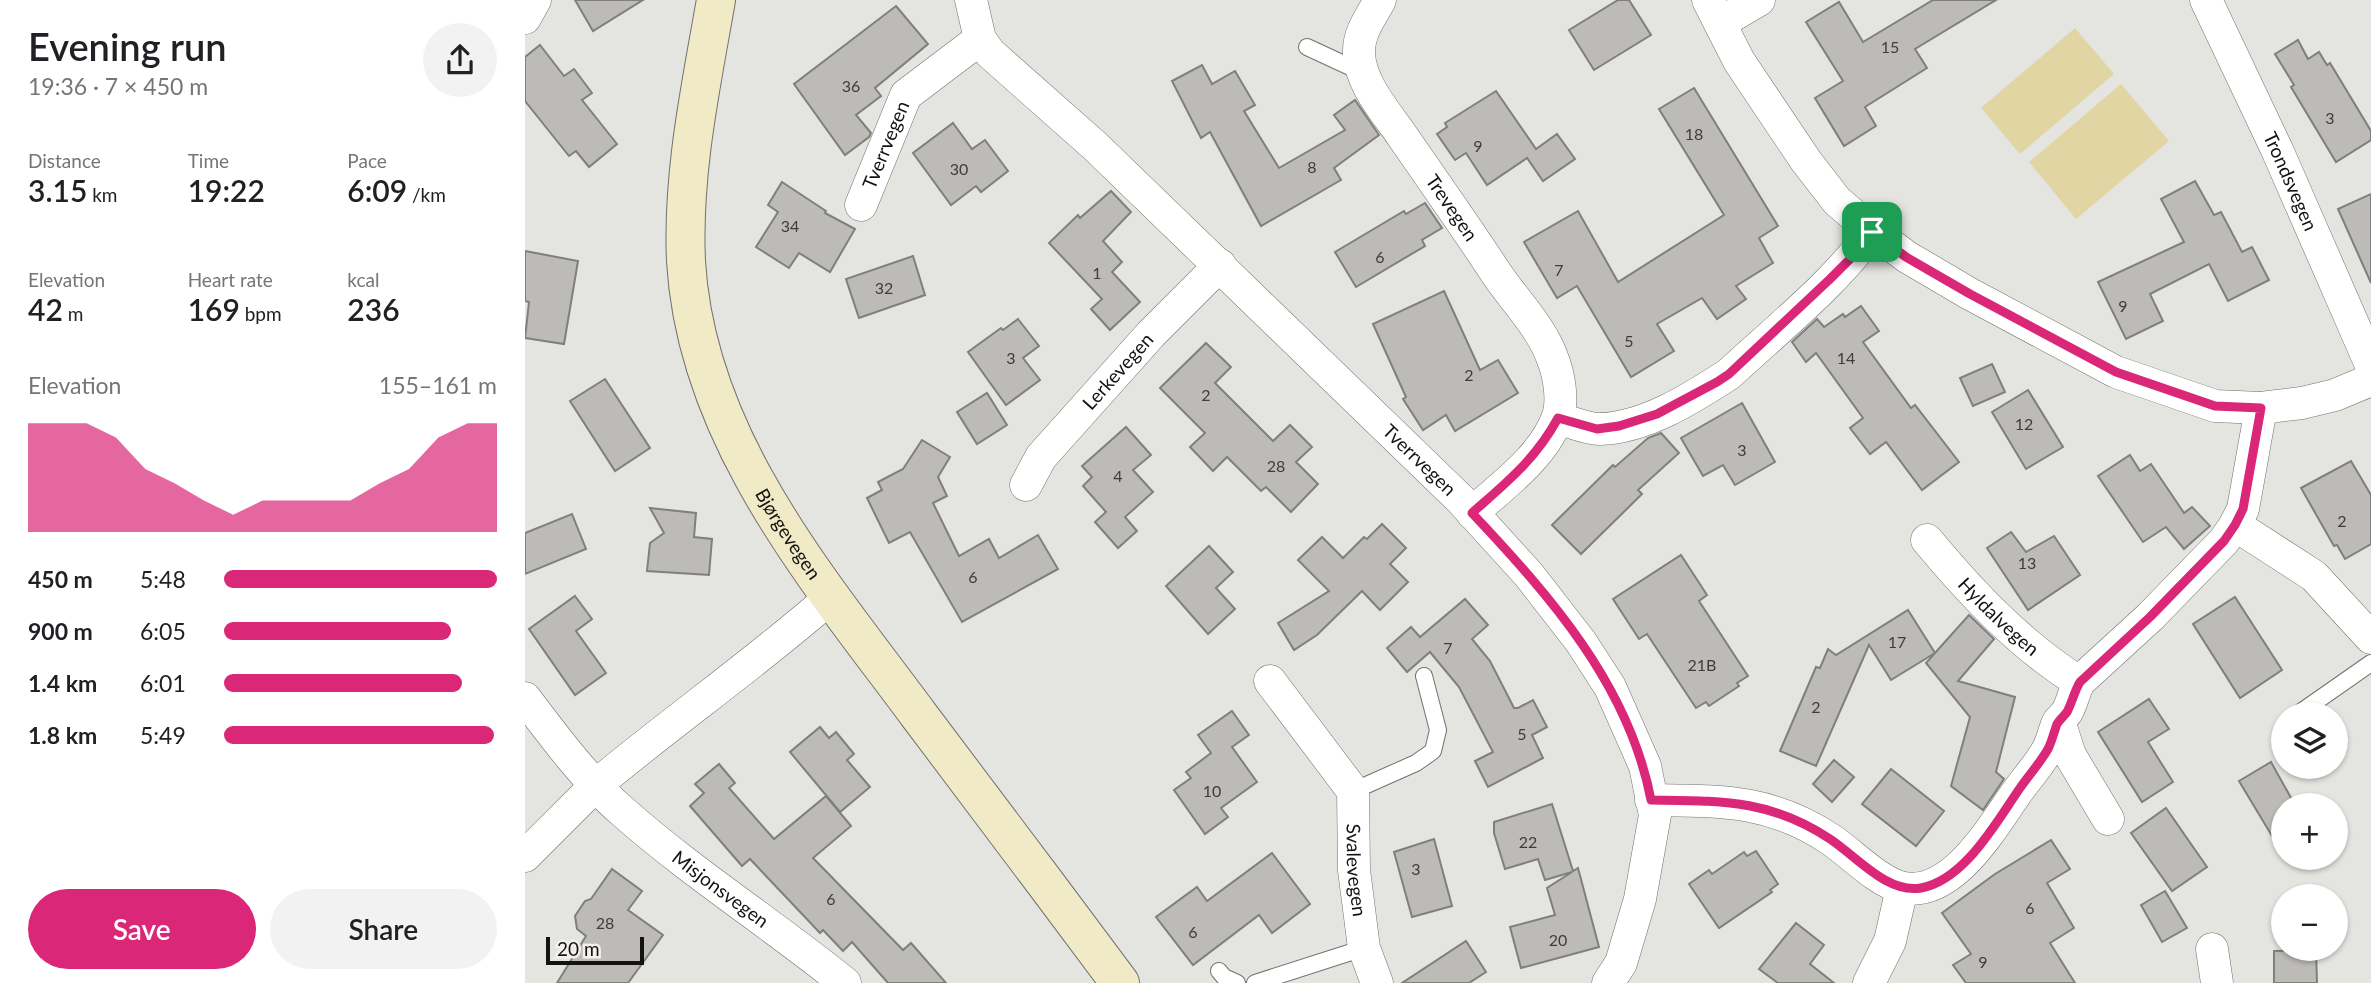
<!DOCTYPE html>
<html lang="en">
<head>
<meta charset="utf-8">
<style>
  :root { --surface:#fff; --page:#f2f2f2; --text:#202124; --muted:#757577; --accent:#db2777 }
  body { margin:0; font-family:Lato,sans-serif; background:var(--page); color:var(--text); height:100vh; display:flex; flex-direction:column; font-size:26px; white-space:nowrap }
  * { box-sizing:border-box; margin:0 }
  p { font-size:23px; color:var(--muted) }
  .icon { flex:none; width:38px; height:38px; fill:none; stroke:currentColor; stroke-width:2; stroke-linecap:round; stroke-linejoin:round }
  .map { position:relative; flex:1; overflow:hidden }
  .drawer { display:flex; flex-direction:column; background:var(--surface); width:525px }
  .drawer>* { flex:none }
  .controls { position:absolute; left:1746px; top:702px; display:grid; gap:14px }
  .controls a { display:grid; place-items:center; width:77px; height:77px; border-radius:50%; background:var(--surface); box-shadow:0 2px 5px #0004; font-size:35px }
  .scale { position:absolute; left:21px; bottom:18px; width:98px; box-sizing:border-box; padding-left:7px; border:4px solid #141312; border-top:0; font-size:19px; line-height:24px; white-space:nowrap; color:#141312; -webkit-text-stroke:5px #f2f1ed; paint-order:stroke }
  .pin { position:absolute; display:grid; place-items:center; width:60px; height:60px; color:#fff; margin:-30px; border-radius:14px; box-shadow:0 4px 10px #0006 }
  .round { display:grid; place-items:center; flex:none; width:74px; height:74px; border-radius:37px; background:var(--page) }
  .head { display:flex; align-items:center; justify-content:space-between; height:119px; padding:0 28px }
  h1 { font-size:38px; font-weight:600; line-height:52px }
  .figures { display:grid; grid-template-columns:repeat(3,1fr); gap:10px; height:119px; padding:7px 28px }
  .figures div { display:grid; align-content:center }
  .figures b { font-size:30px; font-weight:600 }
  .figures small { font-size:19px; font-weight:400 }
  .figures p { font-size:19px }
  .chart { height:196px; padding:14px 28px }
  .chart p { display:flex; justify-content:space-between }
  .chart svg { width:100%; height:126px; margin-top:7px; fill:var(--accent); opacity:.7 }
  .action { display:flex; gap:14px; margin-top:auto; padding:14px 28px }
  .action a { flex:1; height:80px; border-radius:42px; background:var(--accent); color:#fff; font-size:28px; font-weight:600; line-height:80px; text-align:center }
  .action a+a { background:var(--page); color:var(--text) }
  ul { padding:0 28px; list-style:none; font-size:23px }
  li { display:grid; grid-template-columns:112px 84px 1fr; align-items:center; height:52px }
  li i { height:18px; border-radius:9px; background:var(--accent) }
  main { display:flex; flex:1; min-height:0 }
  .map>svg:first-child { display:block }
  .pitch { fill:#e0d5a3 }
  .building { fill:#bcbbb7; stroke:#7f7f7b; stroke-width:2 }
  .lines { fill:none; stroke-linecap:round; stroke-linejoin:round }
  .lane-casing { stroke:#72716e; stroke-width:18 }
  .street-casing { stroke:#72716e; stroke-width:33 }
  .secondary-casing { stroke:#72716e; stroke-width:40 }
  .lane { stroke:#fff; stroke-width:16 }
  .street { stroke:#fff; stroke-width:32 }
  .secondary { stroke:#f1eac6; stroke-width:38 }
  .route-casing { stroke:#fff; stroke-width:14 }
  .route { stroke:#db2777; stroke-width:9 }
  .labels { text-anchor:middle; stroke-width:5; stroke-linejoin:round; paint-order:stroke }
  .number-label { font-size:16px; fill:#3e3d3b }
  .street-label { font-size:19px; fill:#141312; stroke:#f2f1ed }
</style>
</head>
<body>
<main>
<section class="drawer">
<div class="head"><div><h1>Evening run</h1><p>19:36 · 7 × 450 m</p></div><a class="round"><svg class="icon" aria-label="share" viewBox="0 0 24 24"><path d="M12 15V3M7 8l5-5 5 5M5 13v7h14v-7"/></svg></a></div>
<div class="figures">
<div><p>Distance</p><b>3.15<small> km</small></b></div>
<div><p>Time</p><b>19:22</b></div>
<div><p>Pace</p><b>6:09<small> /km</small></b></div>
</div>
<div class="figures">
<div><p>Elevation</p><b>42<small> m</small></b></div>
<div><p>Heart rate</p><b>169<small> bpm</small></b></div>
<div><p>kcal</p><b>236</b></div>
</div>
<div class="chart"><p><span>Elevation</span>155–161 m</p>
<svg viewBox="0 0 160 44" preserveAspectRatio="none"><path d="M0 44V6L10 6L20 6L30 11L40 22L50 27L60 33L70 38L80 33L90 33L100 33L110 33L120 27L130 22L140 11L150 6L160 6V44z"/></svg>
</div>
<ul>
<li><b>450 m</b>5:48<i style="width:100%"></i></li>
<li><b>900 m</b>6:05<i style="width:83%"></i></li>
<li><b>1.4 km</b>6:01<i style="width:87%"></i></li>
<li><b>1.8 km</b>5:49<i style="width:99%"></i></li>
</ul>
<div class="action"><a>Save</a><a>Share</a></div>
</section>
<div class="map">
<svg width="1846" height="983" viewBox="0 0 1846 983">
  <rect width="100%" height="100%" fill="#e4e4e0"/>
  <!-- pitch -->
  <g class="pitch">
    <polygon points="1550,28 1589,74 1495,154 1456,108"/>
    <polygon points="1596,84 1644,141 1551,219 1504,162"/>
  </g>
  <!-- building -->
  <g class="building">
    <polygon points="50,0 118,0 68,31"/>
    <polygon points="1093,0 1104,0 1126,35 1069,70 1044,30"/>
    <polygon points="1408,0 1471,0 1390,49 1402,68 1340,107 1351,126 1319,146 1290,98 1318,81 1281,22 1314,2 1338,42"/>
    <polygon points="371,6 403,44 350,88 356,96 331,115 346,133 344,137 320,155 269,84"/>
    <polygon points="1773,40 1783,59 1794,52 1802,65 1805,63 1846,131 1846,140 1811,162 1766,87 1769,85 1750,54"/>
    <polygon points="15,45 39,76 49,69 67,93 57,100 92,144 64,167 51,151 44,156 0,101 0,57"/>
    <polygon points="677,65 687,84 710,71 730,105 719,111 754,168 820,130 809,115 830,100 854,135 809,168 816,180 736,226 685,132 676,138 647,81"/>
    <polygon points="1169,88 1253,226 1234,238 1248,263 1211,286 1221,299 1192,319 1177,298 1132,324 1149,351 1106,377 1052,286 1032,298 999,242 1053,211 1093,282 1199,215 1134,109"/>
    <polygon points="971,91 1011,149 1032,134 1050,159 1018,181 1002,158 962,185 941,153 930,160 912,134 922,127 920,123"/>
    <polygon points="428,123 447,149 460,140 483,171 456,192 451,186 426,205 388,153"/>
    <polygon points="1670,181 1689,215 1696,212 1717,252 1727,247 1744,280 1703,301 1684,264 1625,294 1638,321 1601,339 1573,282 1659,242 1636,199"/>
    <polygon points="257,182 301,211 300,213 330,229 305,272 274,253 264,268 231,247 253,212 243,205"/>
    <polygon points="586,191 606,212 578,241 597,262 587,272 615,302 585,330 566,309 577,299 524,243 553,215 555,218"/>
    <polygon points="1846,194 1846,283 1813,209"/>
    <polygon points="900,203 917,228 897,240 900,246 831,287 810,252 879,211 881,214"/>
    <polygon points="0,251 53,261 39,344 0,338 4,302 0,301"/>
    <polygon points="388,256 400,295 334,318 321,279"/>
    <polygon points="919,291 955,370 973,360 993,393 930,431 921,415 898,430 878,399 881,397 848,324"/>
    <polygon points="1336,306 1354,331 1338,342 1386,408 1390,405 1434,462 1397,490 1361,442 1345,454 1325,428 1338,418 1291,353 1281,362 1267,342 1292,319 1299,327 1318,314 1320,317"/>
    <polygon points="493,319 514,346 498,358 515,380 481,405 443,352 476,328 478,330"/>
    <polygon points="681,343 706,367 690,383 748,441 765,425 787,447 771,462 793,484 766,512 741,487 736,491 702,457 688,471 665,447 680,433 635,388"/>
    <polygon points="1467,364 1480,392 1448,406 1435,378"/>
    <polygon points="80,379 125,448 90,471 45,401"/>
    <polygon points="1503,390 1538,447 1501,469 1467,412"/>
    <polygon points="462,393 482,425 452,444 432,412"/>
    <polygon points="1217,403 1250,462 1210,485 1198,465 1178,476 1156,438"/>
    <polygon points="601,427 626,455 608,470 628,492 600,517 612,531 593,548 570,522 581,512 558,486 567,477 557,466"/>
    <polygon points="1136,433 1154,453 1113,490 1117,494 1056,554 1027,525 1088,465 1090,467 1123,438"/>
    <polygon points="397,440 425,457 413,477 422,496 408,503 434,556 464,539 474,558 513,535 533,569 437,622 385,532 364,543 342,498 357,490 353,482 378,469"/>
    <polygon points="1605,455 1615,471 1626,464 1659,513 1667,507 1685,526 1659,549 1641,527 1618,542 1573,476"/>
    <polygon points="1826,461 1846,495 1846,544 1820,559 1812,545 1809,546 1776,488"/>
    <polygon points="125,508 171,513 169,537 187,539 184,575 122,571 125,543 139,533"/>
    <polygon points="47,514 61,549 0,574 0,533"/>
    <polygon points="857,524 881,548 865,564 883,582 855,610 837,591 792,635 769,650 753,623 804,591 773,560 797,537 818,558 839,537 842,539"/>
    <polygon points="1486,532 1501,552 1529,536 1555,575 1503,610 1462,548"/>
    <polygon points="684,546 708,572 691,588 710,609 683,634 641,586"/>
    <polygon points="1156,555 1182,595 1174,601 1223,676 1212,683 1214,686 1184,706 1181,702 1171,708 1122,634 1114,639 1088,599"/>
    <polygon points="50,596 67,619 51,631 81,673 50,695 4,629"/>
    <polygon points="1710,597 1757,670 1715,698 1668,624"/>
    <polygon points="940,599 963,625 947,639 965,661 989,708 993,708 1008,700 1022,727 1007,735 1018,758 963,787 950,761 968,752 934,687 905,652 882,672 862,648 886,627 895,637"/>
    <polygon points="1383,610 1410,653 1366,680 1344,645 1291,766 1255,751 1291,667 1295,668 1303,649 1311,655"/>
    <polygon points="1444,615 1469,639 1433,681 1490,697 1471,772 1479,779 1458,810 1426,786 1445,717 1401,663"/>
    <polygon points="1624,699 1644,729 1623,742 1648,782 1617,802 1573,732"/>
    <polygon points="707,711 724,735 707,747 732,782 696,808 703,817 680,834 649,790 666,778 661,772 686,753 673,735"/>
    <polygon points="295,727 304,738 311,732 329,754 322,760 345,787 315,812 265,752"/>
    <polygon points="1309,760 1329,777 1307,802 1288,784"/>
    <polygon points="1746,762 1770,805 1759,805 1759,856 1714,781"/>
    <polygon points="194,764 210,783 204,788 249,839 301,796 326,826 288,858 378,950 386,943 421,983 363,983 327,942 318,951 298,930 295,933 225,859 217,866 165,806 179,793 170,784"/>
    <polygon points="1366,769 1419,811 1391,846 1337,804"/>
    <polygon points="1027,804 1048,871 1053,868 1074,947 996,968 985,927 1030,915 1022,888 1047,872 1020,880 1013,859 980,869 969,833 969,822"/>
    <polygon points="1641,808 1682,867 1647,891 1606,833"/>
    <polygon points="909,839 927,906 887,917 869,852"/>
    <polygon points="1526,840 1545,869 1522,883 1549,928 1525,943 1550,983 1441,983 1428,965 1446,954 1417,913 1470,874"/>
    <polygon points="1231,851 1253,884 1245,890 1247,892 1194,928 1164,884 1184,870 1187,874 1219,852 1222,856"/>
    <polygon points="747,853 785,904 747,933 734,915 668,965 631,917 672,887 682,901"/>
    <polygon points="87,869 117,891 103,910 138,935 103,983 32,983 61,936 52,929 50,916 60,901 66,899"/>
    <polygon points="1640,891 1662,928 1637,942 1616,905"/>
    <polygon points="1271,923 1299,945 1285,964 1309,983 1253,983 1234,969"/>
    <polygon points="941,941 961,972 944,983 877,983"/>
    <polygon points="1791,950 1792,983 1749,983 1749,951"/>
  </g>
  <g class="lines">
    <!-- lane casing -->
    <g class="lane-casing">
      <g id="lane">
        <polyline points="782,47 836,72"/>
        <polyline points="1773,714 1846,663"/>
        <polyline points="828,791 891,763 908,751 913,730 899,676"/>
        <polyline points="694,971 699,977 712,983"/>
        <polyline points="730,983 839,948"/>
      </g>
    </g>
    <!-- street casing -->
    <g class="street-casing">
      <g id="street">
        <path id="s1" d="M446,0L455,39L465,53L570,146L935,499L1004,575L1056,642L1085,687L1120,766L1130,815L1115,899L1096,963L1083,983"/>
        <path id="s2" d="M855,0C846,17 833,33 834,53C835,84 861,112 878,137C909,182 941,227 971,273C989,300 1015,325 1027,357C1034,374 1039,402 1032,419C1017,458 977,486 947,513"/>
        <polyline points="1183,0 1214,61 1281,161 1312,201 1347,231 1382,257 1445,294 1591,372 1690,406 1736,408 1777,403 1810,395 1846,380"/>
        <path id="s3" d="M1681,0L1753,152L1846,365"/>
        <polyline points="0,18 10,0"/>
        <polyline points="1195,23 1234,0"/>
        <path id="s4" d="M336,205L381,95L455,39"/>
        <path d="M1033,418C1046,422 1061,429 1075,429C1120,428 1167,398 1204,374C1250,331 1312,282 1347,231"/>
        <path id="s5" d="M501,485L516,457L626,334L695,265"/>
        <polyline points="1710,525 1789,576 1846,638"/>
        <path id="s6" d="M1402,540C1447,594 1495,645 1554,682"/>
        <path id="s7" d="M745,681L828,791L829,870L839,948L852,983"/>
        <path id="s8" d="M0,698C27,734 63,782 97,811C167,873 247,924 320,983"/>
        <polyline points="1534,721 1545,755 1583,819"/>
        <path d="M76,790V781C152,718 232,662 306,597"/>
        <path d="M1126,800C1196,801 1244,799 1305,839C1326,853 1351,880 1375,887C1426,901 1468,826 1492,792C1502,778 1515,764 1523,749C1527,741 1529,732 1532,724C1535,719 1539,716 1542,712C1547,703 1549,692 1554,682L1625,617L1699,541L1710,525L1718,509L1736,408"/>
        <polyline points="0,856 62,794 76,790"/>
        <polyline points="1687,949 1692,983"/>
        <polyline points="1344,983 1365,941 1377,888"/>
      </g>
    </g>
    <!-- secondary casing -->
    <g class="secondary-casing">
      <g id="secondary">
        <path id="s9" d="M191,0C176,86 157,173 161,261C171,438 293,579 393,714C461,804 528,893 595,983"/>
      </g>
    </g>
    <!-- lane -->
    <use href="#lane" class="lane"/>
    <!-- street -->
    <use href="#street" class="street"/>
    <!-- secondary -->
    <use href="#secondary" class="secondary"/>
  </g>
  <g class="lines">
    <!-- route casing -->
    <g class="route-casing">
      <path id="route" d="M1347,232L1381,257L1445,294L1591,372L1690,406L1736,408L1718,509L1710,525L1699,541L1625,617L1555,682C1549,692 1547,703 1542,712C1539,716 1535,719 1532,724C1529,732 1527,741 1523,749C1515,763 1504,775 1495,788C1472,821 1440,880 1396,888C1362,894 1331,856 1305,839C1244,799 1196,801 1126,800C1104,685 1025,596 947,513C982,482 1010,460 1033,418L1072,429L1094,426L1132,414L1192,382L1204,374L1305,279L1334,250Z"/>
    </g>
    <!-- route -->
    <use href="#route" class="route"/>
  </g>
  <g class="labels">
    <!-- number labels -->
    <g class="number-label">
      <text x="1365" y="53">15</text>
      <text x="326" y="92">36</text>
      <text x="1805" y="124">3</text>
      <text x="1169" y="140">18</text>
      <text x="953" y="152">9</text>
      <text x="787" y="173">8</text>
      <text x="434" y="175">30</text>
      <text x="265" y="232">34</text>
      <text x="855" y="263">6</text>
      <text x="1034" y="276">7</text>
      <text x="572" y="279">1</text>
      <text x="359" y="294">32</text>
      <text x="1598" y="312">9</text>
      <text x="1104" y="347">5</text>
      <text x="486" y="364">3</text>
      <text x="1321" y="364">14</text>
      <text x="944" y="381">2</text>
      <text x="681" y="401">2</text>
      <text x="1499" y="430">12</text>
      <text x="1217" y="456">3</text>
      <text x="751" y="472">28</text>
      <text x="593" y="482">4</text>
      <text x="1817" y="527">2</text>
      <text x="1502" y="569">13</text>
      <text x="448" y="583">6</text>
      <text x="1372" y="648">17</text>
      <text x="923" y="654">7</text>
      <text x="1177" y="671">21B</text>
      <text x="1291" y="713">2</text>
      <text x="997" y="740">5</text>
      <text x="687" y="797">10</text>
      <text x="1003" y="848">22</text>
      <text x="891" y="875">3</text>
      <text x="306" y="905">6</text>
      <text x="1505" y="914">6</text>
      <text x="80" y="929">28</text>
      <text x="668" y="938">6</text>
      <text x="1033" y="946">20</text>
      <text x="1458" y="968">9</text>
    </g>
    <!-- street labels -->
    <g class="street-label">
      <text dy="7" stroke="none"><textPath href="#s4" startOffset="65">Tverrvegen</textPath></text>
      <text dy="7" stroke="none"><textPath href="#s3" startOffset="200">Trondsvegen</textPath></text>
      <text dy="7" stroke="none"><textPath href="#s2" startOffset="240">Trevegen</textPath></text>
      <text dy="7" stroke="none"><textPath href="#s5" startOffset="147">Lerkevegen</textPath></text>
      <text dy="7" stroke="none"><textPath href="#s1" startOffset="649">Tverrvegen</textPath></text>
      <text dy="7" stroke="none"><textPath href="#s9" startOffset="558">Bjørgevegen</textPath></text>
      <text dy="7" stroke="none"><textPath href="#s6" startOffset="105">Hyldalvegen</textPath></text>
      <text dy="7" stroke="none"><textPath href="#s7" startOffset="217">Svalevegen</textPath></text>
      <text dy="7" stroke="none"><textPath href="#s8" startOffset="275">Misjonsvegen</textPath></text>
    </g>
  </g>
</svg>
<div class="controls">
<a><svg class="icon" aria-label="layers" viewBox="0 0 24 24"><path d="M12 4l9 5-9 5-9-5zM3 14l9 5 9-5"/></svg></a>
<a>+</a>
<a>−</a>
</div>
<div class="scale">20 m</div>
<div class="pin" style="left:1347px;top:232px;background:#1e9e55"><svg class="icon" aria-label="arrive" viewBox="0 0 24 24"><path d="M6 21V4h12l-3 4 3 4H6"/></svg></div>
</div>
</main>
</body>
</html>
